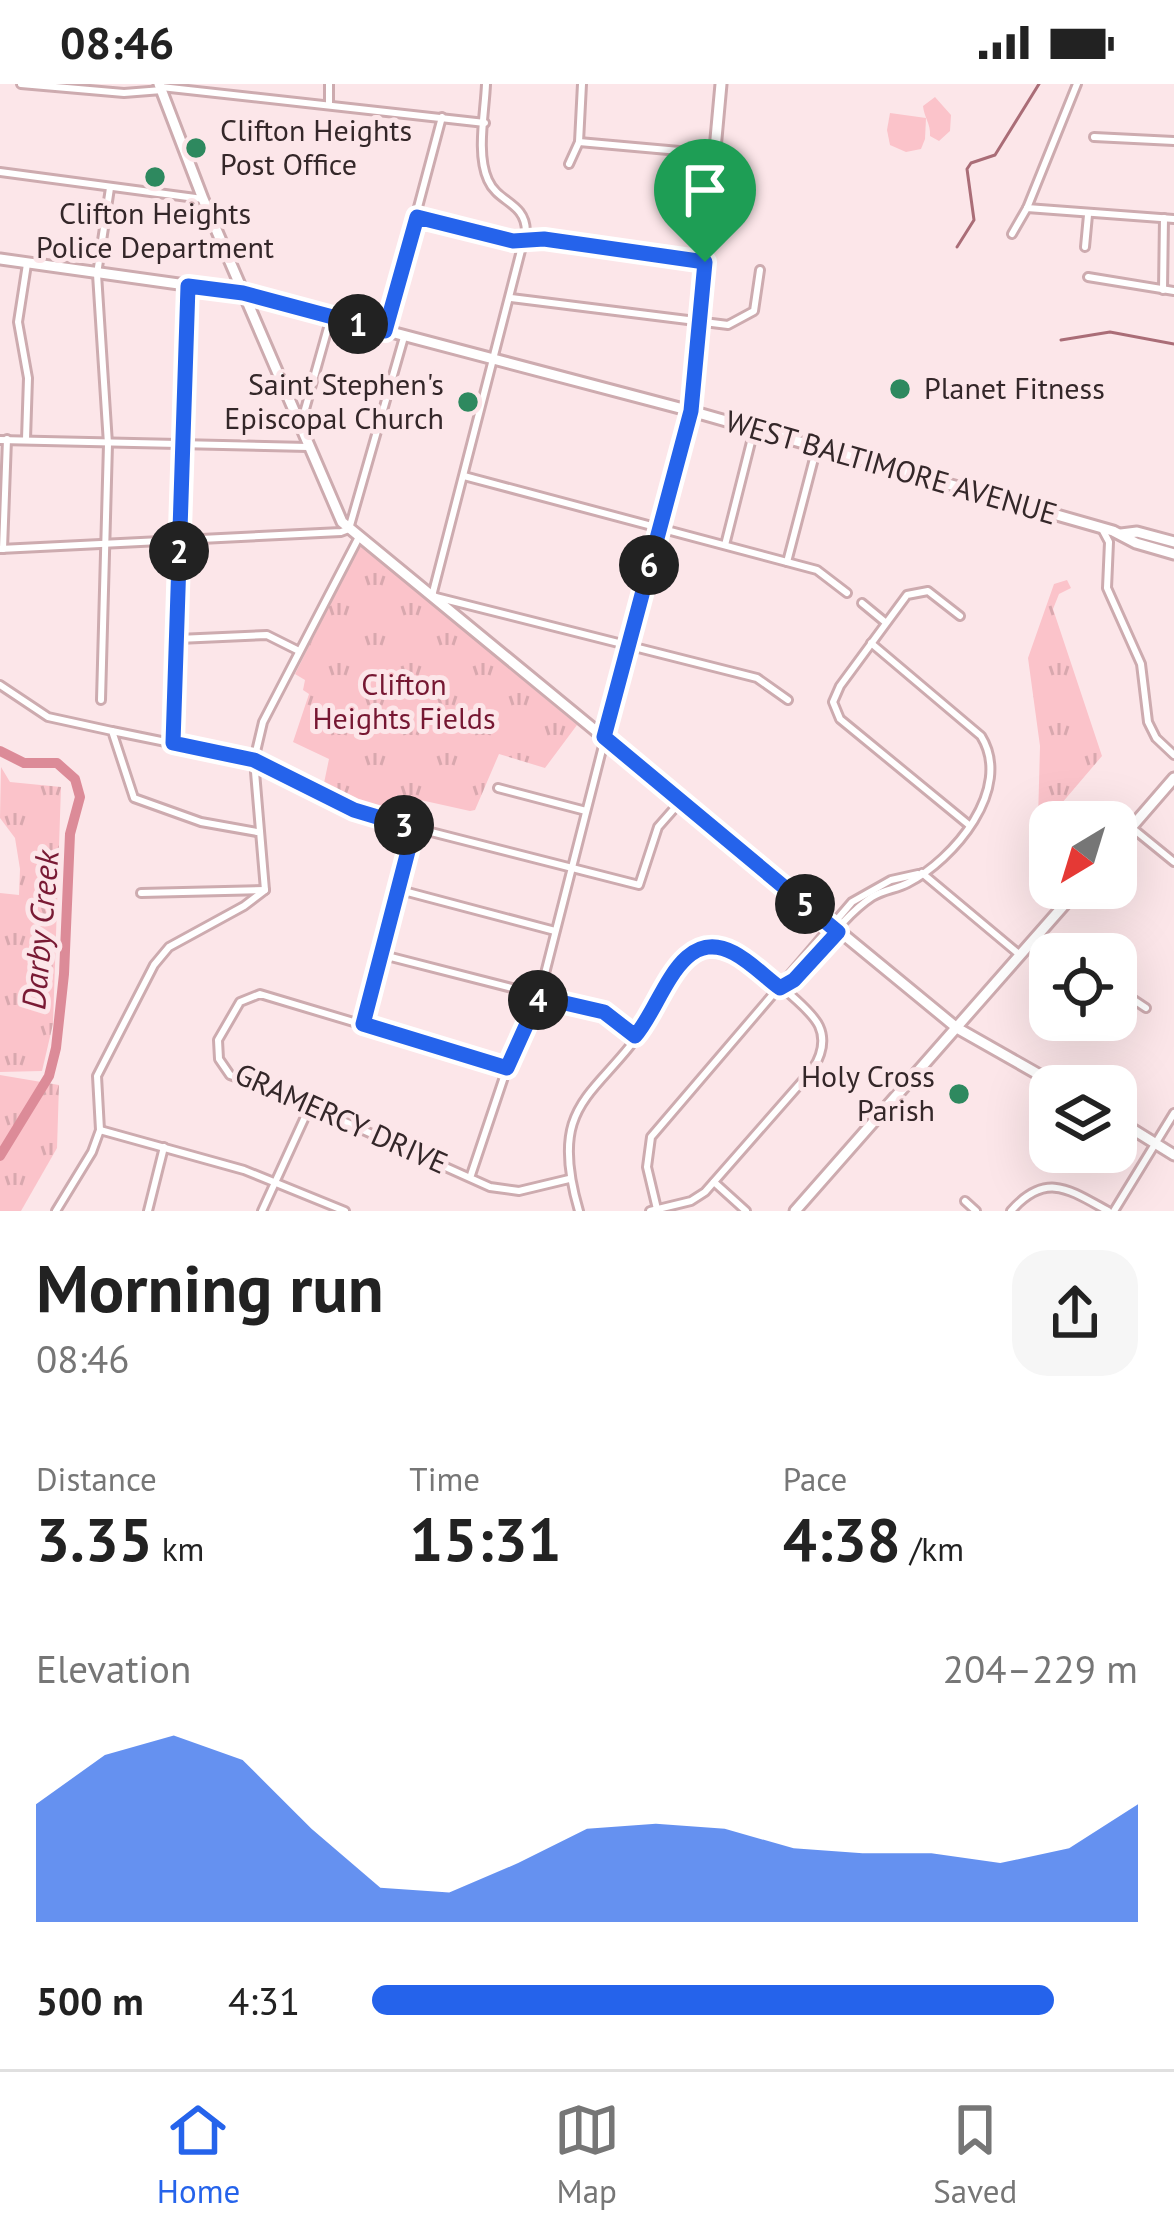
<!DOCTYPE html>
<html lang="en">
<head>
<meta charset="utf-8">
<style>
  :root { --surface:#fff; --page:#f6f6f6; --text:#222; --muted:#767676; --line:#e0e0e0; --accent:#2563eb }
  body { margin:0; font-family:"PT Sans",sans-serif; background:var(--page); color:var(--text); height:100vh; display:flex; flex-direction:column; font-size:45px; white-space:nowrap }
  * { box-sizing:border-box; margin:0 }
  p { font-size:39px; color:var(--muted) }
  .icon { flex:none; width:66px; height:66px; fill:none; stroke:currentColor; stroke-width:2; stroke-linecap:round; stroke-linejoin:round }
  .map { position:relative; height:1127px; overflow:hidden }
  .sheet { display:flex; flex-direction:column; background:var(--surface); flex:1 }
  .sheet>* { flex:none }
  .needle { width:78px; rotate:218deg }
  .buttons { position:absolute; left:1029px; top:717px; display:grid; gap:24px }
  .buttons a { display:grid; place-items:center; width:108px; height:108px; border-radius:24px; background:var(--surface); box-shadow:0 12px 48px #0002; font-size:60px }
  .pin { position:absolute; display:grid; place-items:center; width:102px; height:102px; color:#fff; margin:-123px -51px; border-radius:50% 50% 50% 0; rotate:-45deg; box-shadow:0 0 12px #0007 }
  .pin .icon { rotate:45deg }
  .km { position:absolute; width:60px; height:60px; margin:-30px; border-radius:50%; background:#222; color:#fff; font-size:33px; line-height:60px; text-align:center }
  .round { display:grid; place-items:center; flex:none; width:126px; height:126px; border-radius:36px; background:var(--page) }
  .overview { display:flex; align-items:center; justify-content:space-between; height:204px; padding:0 36px }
  h1 { font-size:66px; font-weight:800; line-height:90px }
  .stats { display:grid; grid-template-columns:repeat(3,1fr); gap:18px; height:204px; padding:12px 36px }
  .stats div { display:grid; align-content:center }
  .stats b { font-size:60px; font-weight:800 }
  .stats small { font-size:33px; font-weight:400 }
  .stats p { font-size:33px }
  .chart { height:336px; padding:24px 36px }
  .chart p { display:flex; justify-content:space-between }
  .chart svg { width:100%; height:216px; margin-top:12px; fill:var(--accent); opacity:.7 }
  ul { padding:0 36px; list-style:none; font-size:39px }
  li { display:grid; grid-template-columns:192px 144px 1fr; align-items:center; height:90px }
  li i { height:30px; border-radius:15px; background:var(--accent) }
  .status { display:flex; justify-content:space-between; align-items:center; height:84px; padding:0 60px; background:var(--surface); direction:ltr }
  .status svg { height:33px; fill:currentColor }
  .dock { display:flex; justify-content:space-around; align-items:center; height:168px; border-top:3px solid var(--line); background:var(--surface); font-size:33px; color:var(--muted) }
  .dock a { display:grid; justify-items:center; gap:6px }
  .dock .selected { color:var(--accent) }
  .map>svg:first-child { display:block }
  .green { fill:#fbc3ca }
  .park { fill:url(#park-tufts) }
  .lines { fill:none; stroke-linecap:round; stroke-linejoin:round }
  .stream { stroke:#aa6d77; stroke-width:3 }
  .river { stroke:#dc8b98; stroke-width:10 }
  .minor-casing { stroke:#cdabaf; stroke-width:12 }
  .major-casing { stroke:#cdabaf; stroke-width:15 }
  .minor { stroke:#fff; stroke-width:6 }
  .major { stroke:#fff; stroke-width:9 }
  .route-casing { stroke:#fff; stroke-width:24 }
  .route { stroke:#2563eb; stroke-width:15 }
  .poi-dot { fill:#2e895f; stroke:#fce6e9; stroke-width:4.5 }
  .labels { text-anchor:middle; stroke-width:10; stroke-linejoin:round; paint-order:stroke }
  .poi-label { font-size:30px; fill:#342729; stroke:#fce6e9; text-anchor:start }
  .street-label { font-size:30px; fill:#342729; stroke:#fce6e9 }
  .park-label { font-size:30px; fill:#761732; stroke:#fce6e9 }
  .water-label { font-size:33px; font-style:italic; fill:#791a34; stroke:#fce6e9 }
</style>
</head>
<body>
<div class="status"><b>08:46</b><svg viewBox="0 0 49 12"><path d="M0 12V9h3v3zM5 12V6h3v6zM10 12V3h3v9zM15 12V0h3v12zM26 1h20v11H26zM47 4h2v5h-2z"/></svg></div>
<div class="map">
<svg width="1174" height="1127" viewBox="0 0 1174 1127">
  <defs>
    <pattern id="park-tufts" width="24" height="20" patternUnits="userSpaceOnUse" patternTransform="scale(3)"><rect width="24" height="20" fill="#fbc3ca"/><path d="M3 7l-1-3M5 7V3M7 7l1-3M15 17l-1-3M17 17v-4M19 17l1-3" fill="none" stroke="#d8a8ae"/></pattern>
  </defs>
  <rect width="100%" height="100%" fill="#fce6e9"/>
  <!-- green -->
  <polygon class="green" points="890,29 926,34 925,55 921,65 906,68 890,61 887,46"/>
  <!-- park -->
  <g class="park">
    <path d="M935,13L951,31L950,47L939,57L930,52C931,40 924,33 923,22Z"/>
    <polygon points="360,460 577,641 545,684 499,670 475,726 470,727 398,711 382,732 323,704 329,675 293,658 309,610 303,606 305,596 295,590"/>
    <polygon points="1067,496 1071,504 1059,510 1053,525 1102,672 1050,733 1038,736 1040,662 1028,574 1054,500"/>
    <polygon points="1,683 10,698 61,703 53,940 42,987 0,988 0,809 19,811 20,785 15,754 0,734"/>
    <polygon points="0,991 59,1001 57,1064 21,1127 0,1127"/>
  </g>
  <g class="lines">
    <!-- stream -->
    <g class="stream">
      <polyline points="957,163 974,136 967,85 971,79 995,71 1039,0"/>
      <polyline points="1061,256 1110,248 1174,260"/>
    </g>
    <!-- river -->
    <polyline class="river" points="0,667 24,679 57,679 75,695 80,713 70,750 64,890 56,964 49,992 0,1072"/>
    <!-- minor casing -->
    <g class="minor-casing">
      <g id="minor">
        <polyline points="21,0 124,9 162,6"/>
        <path d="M486,0C485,28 476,70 488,96C498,119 525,118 526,147L432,512L757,594L788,616"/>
        <polyline points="161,3 485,39"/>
        <polyline points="329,20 329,0"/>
        <polyline points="1094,53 1174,57"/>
        <polyline points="579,58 713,70"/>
        <polyline points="569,80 579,58 582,0"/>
        <polyline points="0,88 203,115"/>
        <polyline points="1027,124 1174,135"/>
        <polyline points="417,133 513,157 544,155 703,178"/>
        <polyline points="1012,150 1027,124 1077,0"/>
        <polyline points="1085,163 1088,131"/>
        <polyline points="1088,193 1174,207"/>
        <polyline points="1163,206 1164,134"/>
        <polyline points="511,214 728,241 754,227 760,186"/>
        <polyline points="385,247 442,33"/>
        <polyline points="298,335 304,329 331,233"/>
        <polyline points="26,355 28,294 18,238 27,180"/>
        <polyline points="0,356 308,363"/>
        <polyline points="464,392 817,486 847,509"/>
        <polyline points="1101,443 1109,458 1107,504 1141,580 1148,638 1156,654 1174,671"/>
        <polyline points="725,461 754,346"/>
        <polyline points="0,465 341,448 349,445 404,253"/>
        <polyline points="3,465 7,355"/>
        <polyline points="787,478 817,363"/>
        <polyline points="862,519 885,538"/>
        <polyline points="960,532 928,507 907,511 840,602 833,618 840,635 969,741"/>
        <polyline points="178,555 267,551 299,567"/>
        <polyline points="0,601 48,633 112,647 134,714 201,738 257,748"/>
        <polyline points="101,616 108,360 97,190 110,104"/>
        <polyline points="112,647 254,676 354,726 384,736 639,801 658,743 680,718"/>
        <polyline points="173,659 188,202"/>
        <polyline points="498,704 586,727"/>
        <polyline points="1131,743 1174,778"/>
        <polyline points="922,789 1020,871"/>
        <polyline points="400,806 555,847"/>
        <polyline points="141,809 265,806"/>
        <polyline points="1032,859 1050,874"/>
        <polyline points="383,871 594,925 612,932 634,951"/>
        <polyline points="1116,904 1146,924"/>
        <path d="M780,905L794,896C818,870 843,832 872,813C883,806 897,805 908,799C953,776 1014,705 981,652L871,559"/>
        <polyline points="363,940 414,744"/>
        <polyline points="507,984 260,910 240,918 218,956 219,975 230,991 285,1011 490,1103 519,1107 569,1095"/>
        <polyline points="100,1046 244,1086 345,1127"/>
        <polyline points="471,1091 507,984 539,913 605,654"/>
        <polyline points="714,1098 746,1127"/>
        <polyline points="965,1117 976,1127"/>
        <polyline points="657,1125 647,1083 651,1053 852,818 891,796 918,790"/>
        <polyline points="56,1127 92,1068 100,1046 97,992 154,881 169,863 244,822 265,806 254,676 263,638 359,453"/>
        <polyline points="148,1127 164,1063"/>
        <polyline points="262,1127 310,1022"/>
        <path d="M579,1127C545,1012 602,1013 651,932C665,910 671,875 699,866C707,863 718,863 726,866C746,872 810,923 819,942C826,957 821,972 813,985L705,1108L691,1117L650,1127"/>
        <path d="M1011,1127C1046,1087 1070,1106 1108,1127"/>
        <polyline points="1114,1127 1174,1029"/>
      </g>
    </g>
    <!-- major casing -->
    <g class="major-casing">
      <g id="major">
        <polyline points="159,0 203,115 342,438 957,944 1059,1002"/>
        <polyline points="0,175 243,209 691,327 1113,447 1136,459 1174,470"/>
        <polyline points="1121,450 1137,448 1174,458"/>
        <polyline points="605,654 691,327 721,0"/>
        <polyline points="1116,761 1174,694"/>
        <polyline points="1116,1035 1174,1071"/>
        <polyline points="795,1127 1079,804"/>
      </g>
    </g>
    <!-- minor -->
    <use href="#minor" class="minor"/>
    <!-- major -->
    <use href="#major" class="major"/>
  </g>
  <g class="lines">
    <!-- route casing -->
    <g class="route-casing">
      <path id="route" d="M417,133L513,157L544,155L705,178L691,327L604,653L838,848L794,896L780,904C765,893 751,878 734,869C679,840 662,922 635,952L604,928L539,913L507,984L363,940L414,744L354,726L254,676L173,659L188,202L243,209L385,247Z"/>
    </g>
    <!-- route -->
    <use href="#route" class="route"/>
  </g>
  <!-- markers -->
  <g class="poi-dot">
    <circle cx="196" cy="64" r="12"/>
    <circle cx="155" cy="93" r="12"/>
    <circle cx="900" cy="305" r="12"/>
    <circle cx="468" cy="318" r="12"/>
    <circle cx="959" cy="1010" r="12"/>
  </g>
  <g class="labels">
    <!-- poi labels -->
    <g class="poi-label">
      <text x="220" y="57">Clifton Heights<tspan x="220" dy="34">Post Office</tspan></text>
      <text x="155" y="140" text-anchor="middle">Clifton Heights<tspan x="155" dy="34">Police Department</tspan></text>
      <text x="444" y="311" text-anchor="end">Saint Stephen's<tspan x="444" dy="34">Episcopal Church</tspan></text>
      <text x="924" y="315">Planet Fitness</text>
      <text x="935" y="1003" text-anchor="end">Holy Cross<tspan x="935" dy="34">Parish</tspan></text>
    </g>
    <!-- street labels -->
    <g class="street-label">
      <text transform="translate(891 384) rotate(16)" y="10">WEST BALTIMORE AVENUE</text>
      <text transform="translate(341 1035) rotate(24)" y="10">GRAMERCY DRIVE</text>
    </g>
    <!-- park labels -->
    <g class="park-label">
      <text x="404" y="611">Clifton<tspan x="404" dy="34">Heights Fields</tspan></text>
    </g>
    <!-- water labels -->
    <g class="water-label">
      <text transform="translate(40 846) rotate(-85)" y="12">Darby Creek</text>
    </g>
  </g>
</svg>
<div class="buttons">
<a><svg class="needle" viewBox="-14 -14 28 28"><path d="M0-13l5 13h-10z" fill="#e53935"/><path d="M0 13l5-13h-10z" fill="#767676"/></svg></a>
<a><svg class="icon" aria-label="locate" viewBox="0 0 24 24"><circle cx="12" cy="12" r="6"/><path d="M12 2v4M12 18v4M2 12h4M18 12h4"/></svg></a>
<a><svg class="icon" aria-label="layers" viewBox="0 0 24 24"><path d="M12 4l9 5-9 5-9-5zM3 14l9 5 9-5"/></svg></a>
</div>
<div class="pin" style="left:705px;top:178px;background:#1e9e55"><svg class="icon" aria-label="arrive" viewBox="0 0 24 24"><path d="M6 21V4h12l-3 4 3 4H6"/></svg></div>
<b class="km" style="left:358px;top:240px">1</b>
<b class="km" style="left:179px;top:467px">2</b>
<b class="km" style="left:404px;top:741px">3</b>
<b class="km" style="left:538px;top:916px">4</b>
<b class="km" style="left:805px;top:820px">5</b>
<b class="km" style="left:649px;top:481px">6</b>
</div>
<section class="sheet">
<div class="overview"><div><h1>Morning run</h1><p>08:46</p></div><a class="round"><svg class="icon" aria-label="share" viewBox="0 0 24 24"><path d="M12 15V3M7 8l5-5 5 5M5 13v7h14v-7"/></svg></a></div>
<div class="stats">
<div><p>Distance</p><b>3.35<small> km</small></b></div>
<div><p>Time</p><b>15:31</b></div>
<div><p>Pace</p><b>4:38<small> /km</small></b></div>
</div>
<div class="chart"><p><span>Elevation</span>204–229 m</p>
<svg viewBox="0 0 160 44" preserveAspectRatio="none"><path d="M0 44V20L10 10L20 6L30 11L40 25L50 37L60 38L70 32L80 25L90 24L100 25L110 29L120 30L130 30L140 32L150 29L160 20V44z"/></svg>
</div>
<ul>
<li><b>500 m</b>4:31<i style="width:89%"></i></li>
</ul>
</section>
<nav class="dock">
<a class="selected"><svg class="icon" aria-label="home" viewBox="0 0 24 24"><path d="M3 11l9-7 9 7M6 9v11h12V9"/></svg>Home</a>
<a><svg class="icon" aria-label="map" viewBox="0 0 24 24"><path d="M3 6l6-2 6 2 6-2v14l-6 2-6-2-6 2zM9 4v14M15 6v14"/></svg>Map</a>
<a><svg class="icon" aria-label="saved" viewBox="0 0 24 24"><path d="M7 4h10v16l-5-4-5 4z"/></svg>Saved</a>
</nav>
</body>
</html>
